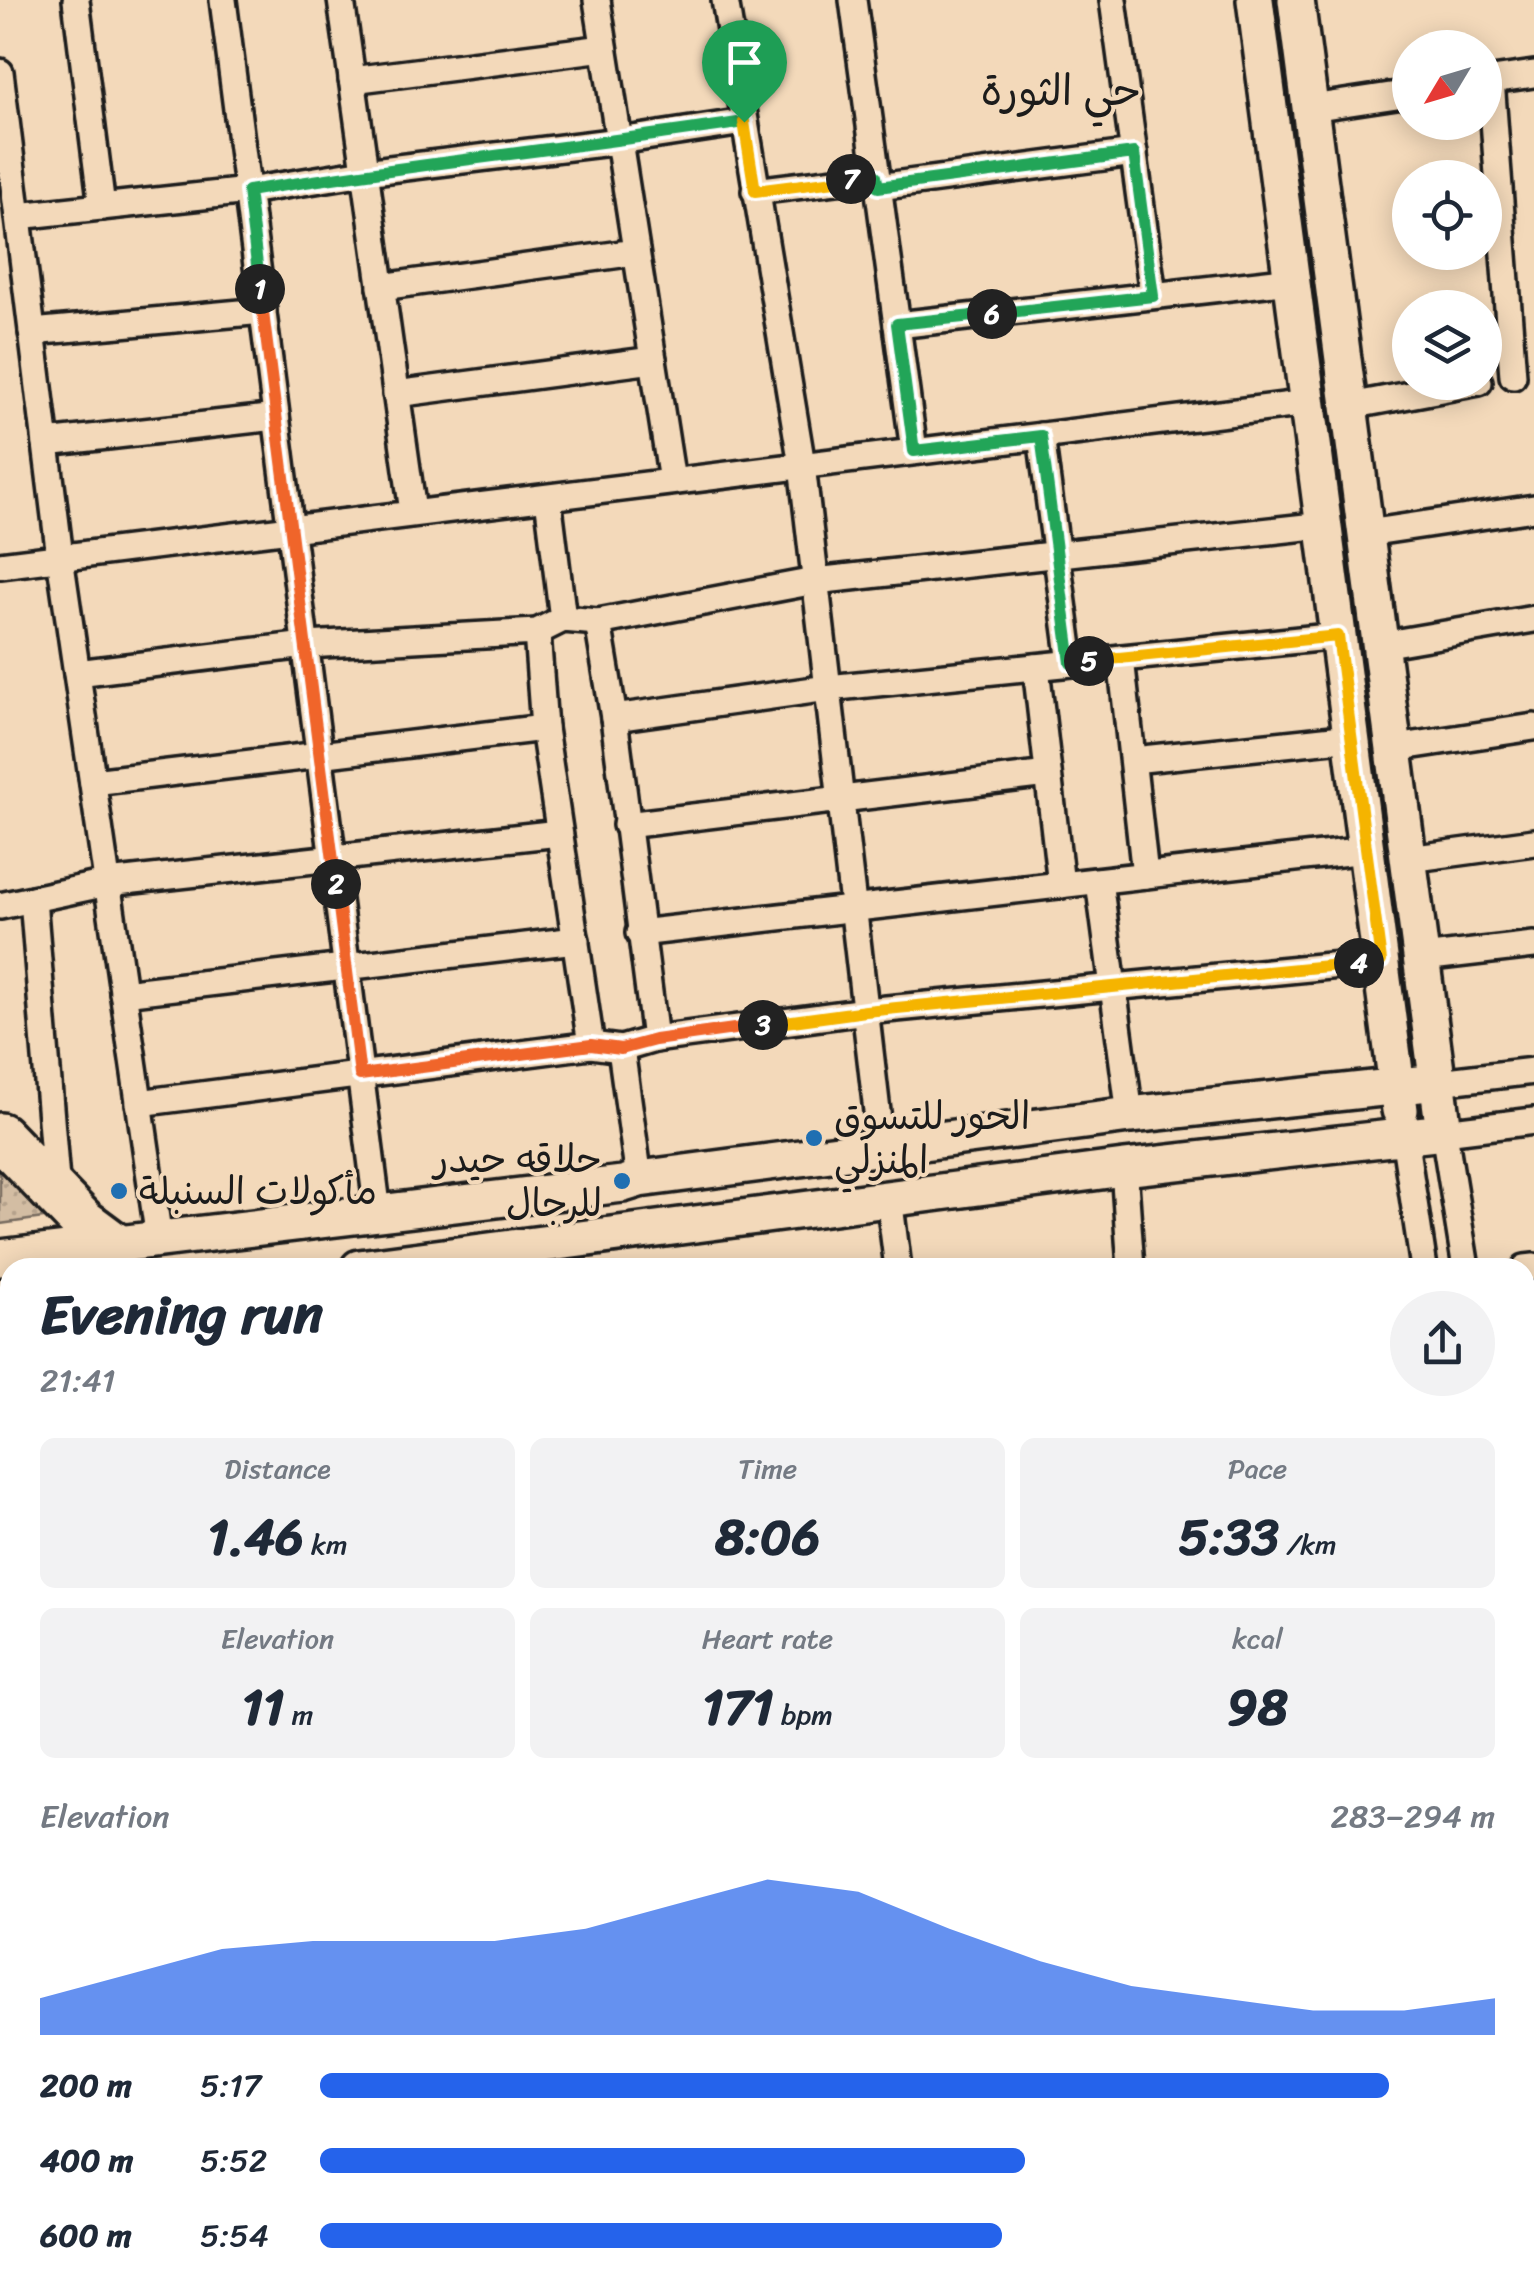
<!DOCTYPE html>
<html lang="en">
<head>
<meta charset="utf-8">
<style>
  :root { --surface:#fff; --page:#f2f2f3; --text:#1f2937; --muted:#747a83; --accent:#2563eb }
  body { margin:0; font-family:Sriracha,"Playpen Sans Arabic",sans-serif; background:var(--page); color:var(--text); height:100vh; display:flex; flex-direction:column; font-size:38px; white-space:nowrap }
  * { box-sizing:border-box; margin:0 }
  p { font-size:32px; color:var(--muted) }
  .icon { flex:none; width:55px; height:55px; fill:none; stroke:currentColor; stroke-width:2; stroke-linecap:round; stroke-linejoin:round }
  .map { position:relative; flex:1; overflow:hidden }
  .sheet { position:absolute; left:0px; top:1258px; width:1535px; height:1038px; display:flex; flex-direction:column; background:var(--surface); border-radius:30px 30px 0 0; box-shadow:0 5px 25px #0003 }
  .sheet>* { flex:none }
  .needle { width:65px; rotate:232deg }
  .controls { position:absolute; left:1392px; top:30px; display:grid; gap:20px }
  .controls a { display:grid; place-items:center; width:110px; height:110px; border-radius:50%; background:var(--surface); box-shadow:0 5px 25px #0003; font-size:50px }
  .pin { position:absolute; display:grid; place-items:center; width:85px; height:85px; color:#fff; margin:-102px -42px; border-radius:50% 50% 50% 0; rotate:-45deg; box-shadow:0 0 10px #0007 }
  .pin .icon { rotate:45deg }
  .km { position:absolute; width:50px; height:50px; margin:-25px; border-radius:50%; background:#222; color:#fff; font-size:28px; line-height:50px; text-align:center }
  .round { display:grid; place-items:center; flex:none; width:105px; height:105px; border-radius:52px; background:var(--page) }
  .overview { display:flex; align-items:center; justify-content:space-between; height:170px; padding:0 40px }
  h1 { font-size:55px; font-weight:700; line-height:75px }
  .stats { display:grid; grid-template-columns:repeat(3,1fr); gap:15px; height:170px; padding:10px 40px }
  .stats div { display:grid; align-content:center; border-radius:15px; background:var(--page); text-align:center }
  .stats b { font-size:50px; font-weight:700 }
  .stats small { font-size:28px; font-weight:400 }
  .stats p { font-size:28px }
  .chart { height:280px; padding:20px 40px }
  .chart p { display:flex; justify-content:space-between }
  .chart svg { width:100%; height:180px; margin-top:10px; fill:var(--accent); opacity:.7 }
  ul { padding:0 40px; list-style:none; font-size:32px }
  li { display:grid; grid-template-columns:160px 120px 1fr; align-items:center; height:75px }
  li i { height:25px; border-radius:12px; background:var(--accent) }
  .map>svg:first-child { display:block }
  .park { fill:url(#park-dots); stroke:#786c60; stroke-width:2.5 }
  .lines { fill:none; stroke-linecap:round; stroke-linejoin:round }
  .river { stroke:#a99884; stroke-width:35 }
  .lane-casing { stroke:#1c1c1c; stroke-width:20 }
  .street-casing { stroke:#1c1c1c; stroke-width:32 }
  .secondary-casing { stroke:#1c1c1c; stroke-width:42 }
  .highway-casing { stroke:#1c1c1c; stroke-width:52 }
  .lane { stroke:#f3d9ba; stroke-width:12 }
  .street { stroke:#f3d9ba; stroke-width:25 }
  .secondary { stroke:#f3d9ba; stroke-width:35 }
  .highway { stroke:#f3d9ba; stroke-width:45 }
  .split-1-casing { stroke:#fff; stroke-width:20 }
  .split-2-casing { stroke:#fff; stroke-width:20 }
  .split-3-casing { stroke:#fff; stroke-width:20 }
  .split-4-casing { stroke:#fff; stroke-width:20 }
  .split-5-casing { stroke:#fff; stroke-width:20 }
  .split-6-casing { stroke:#fff; stroke-width:20 }
  .split-7-casing { stroke:#fff; stroke-width:20 }
  .split-8-casing { stroke:#fff; stroke-width:20 }
  .split-1 { stroke:#22a559; stroke-width:12 }
  .split-2 { stroke:#f0652b; stroke-width:12 }
  .split-3 { stroke:#f0652b; stroke-width:12 }
  .split-4 { stroke:#f5b400; stroke-width:12 }
  .split-5 { stroke:#f5b400; stroke-width:12 }
  .split-6 { stroke:#22a559; stroke-width:12 }
  .split-7 { stroke:#22a559; stroke-width:12 }
  .split-8 { stroke:#f5b400; stroke-width:12 }
  .poi-dot { fill:#1f6fb2; stroke:#f3d9ba; stroke-width:4 }
  .labels { text-anchor:middle; stroke-width:8; stroke-linejoin:round; paint-order:stroke }
  .poi-label { font-size:38px; fill:#1c1c1c; stroke:#f3d9ba; text-anchor:start }
  .quarter-label { font-size:42px; fill:#1c1c1c; stroke:#f3d9ba }
</style>
</head>
<body>
<div class="map">
<svg width="1534" height="2293" viewBox="0 0 1534 2293">
  <defs>
    <pattern id="park-dots" width="8" height="8" patternUnits="userSpaceOnUse" patternTransform="scale(2.5)"><rect width="8" height="8" fill="#d3bda3"/><path d="M2 2h.1M6 6h.1" fill="none" stroke="#b5a28c" stroke-width="1.8" stroke-linecap="round"/></pattern>
  </defs>
  <rect width="100%" height="100%" fill="#f3d9ba"/>
  <filter id="ink" filterUnits="userSpaceOnUse"><feTurbulence type="fractalNoise" baseFrequency=".01" numOctaves="2"/><feDisplacementMap in="SourceGraphic" scale="20" xChannelSelector="R" yChannelSelector="G"/><feConvolveMatrix kernelMatrix="1 2 1 2 8 2 1 2 1" color-interpolation-filters="sRGB"/></filter>
  <g filter="url(#ink)">
    <!-- park -->
    <polygon class="park" points="0,1153 57,1216 0,1224"/>
    <g class="lines">
      <!-- river -->
      <polyline class="river" points="1530,2172 1534,2169"/>
      <!-- lane casing -->
      <g class="lane-casing">
        <polyline id="lane" points="0,1928 10,1938"/>
      </g>
      <!-- street casing -->
      <g class="street-casing">
        <g id="street">
          <polyline points="76,0 102,207"/>
          <polyline points="223,0 378,1213"/>
          <polyline points="341,0 413,512"/>
          <polyline points="597,0 672,481"/>
          <polyline points="725,0 802,465 881,1146"/>
          <polyline points="853,0 914,451"/>
          <polyline points="1113,0 1153,295"/>
          <polyline points="0,72 60,557 159,1239"/>
          <polyline points="352,80 604,48"/>
          <polyline points="1491,80 1513,376"/>
          <polyline points="1485,81 1534,74"/>
          <polyline points="1311,108 1410,93"/>
          <polyline points="878,187 1134,153"/>
          <polyline points="755,191 876,176"/>
          <polyline points="18,216 248,191 365,172 619,141 744,122"/>
          <polyline points="381,287 636,252"/>
          <polyline points="897,325 1292,280"/>
          <polyline points="32,332 263,311"/>
          <polyline points="396,394 653,360"/>
          <polyline points="1350,406 1479,382"/>
          <polyline points="1041,436 1071,663"/>
          <polyline points="46,443 276,417"/>
          <polyline points="548,498 563,619"/>
          <polyline points="1367,533 1534,508"/>
          <polyline points="0,565 1308,403"/>
          <polyline points="598,622 614,718 655,1039"/>
          <polyline points="537,632 544,728 591,1045"/>
          <polyline points="1381,645 1534,619"/>
          <polyline points="1121,658 1145,875"/>
          <polyline points="1036,667 1061,885"/>
          <polyline points="77,673 306,645 537,632 563,619 598,622 815,581 1324,525"/>
          <polyline points="614,718 828,688 1338,636"/>
          <polyline points="1395,748 1534,727"/>
          <polyline points="1133,760 1352,737"/>
          <polyline points="93,782 544,728"/>
          <polyline points="626,825 1048,774"/>
          <polyline points="1409,859 1534,842"/>
          <polyline points="1099,881 1130,1115"/>
          <polyline points="33,899 57,1193"/>
          <polyline points="0,906 107,883 559,833"/>
          <polyline points="639,933 1366,850"/>
          <polyline points="1422,958 1534,945"/>
          <polyline points="123,993 576,940"/>
          <polyline points="621,1049 639,1179"/>
          <polyline points="1438,1082 1534,1071"/>
          <polyline points="139,1103 591,1045 621,1049 655,1039 866,1011 1381,961"/>
          <polyline points="1404,1136 1424,1268"/>
          <polyline points="1124,1168 1131,1268"/>
          <polyline points="889,1197 898,1268"/>
          <polyline points="1466,1268 1444,1132 1534,1121"/>
          <polyline points="1525,1268 1534,1267"/>
          <polyline points="1525,1374 1534,1372"/>
          <polyline points="1525,1489 1534,1508"/>
          <polyline points="1525,1581 1534,1598"/>
          <polyline points="1525,1714 1534,1713"/>
          <polyline points="1525,1897 1534,1894"/>
          <polyline points="1525,2198 1534,2218"/>
          <polyline points="0,2206 10,2221"/>
          <polyline points="54,2285 60,2293"/>
        </g>
      </g>
      <!-- secondary casing -->
      <g class="secondary-casing">
        <g id="secondary">
          <polyline points="1255,0 1400,1110"/>
          <polyline points="0,1258 623,1184 639,1179 1130,1115 1438,1082"/>
          <polyline points="359,1268 1124,1168 1444,1132 1296,0"/>
          <polyline points="0,1312 10,1311"/>
        </g>
      </g>
      <!-- highway casing -->
      <g class="highway-casing">
        <g id="highway">
          <polyline points="0,1136 83,1222 114,1245"/>
          <polyline points="0,1572 10,1586"/>
          <polyline points="351,2285 355,2293"/>
          <polyline points="411,2285 415,2293"/>
        </g>
      </g>
      <!-- lane -->
      <use href="#lane" class="lane"/>
      <!-- street -->
      <use href="#street" class="street"/>
      <!-- secondary -->
      <use href="#secondary" class="secondary"/>
      <!-- highway -->
      <use href="#highway" class="highway"/>
    </g>
  </g>
  <g class="lines" filter="url(#ink)">
    <!-- split-1 casing -->
    <g class="split-1-casing">
      <path id="split-1" d="M260,289L248,191C413,164 579,147 744,122"/>
    </g>
    <!-- split-2 casing -->
    <g class="split-2-casing">
      <polyline id="split-2" points="260,289 336,884"/>
    </g>
    <!-- split-3 casing -->
    <g class="split-3-casing">
      <polyline id="split-3" points="336,884 360,1075 591,1045 621,1049 655,1040 763,1025"/>
    </g>
    <!-- split-4 casing -->
    <g class="split-4-casing">
      <polyline id="split-4" points="763,1025 866,1011 1359,963"/>
    </g>
    <!-- split-5 casing -->
    <g class="split-5-casing">
      <polyline id="split-5" points="1089,661 1338,636 1381,961 1359,963"/>
    </g>
    <!-- split-6 casing -->
    <g class="split-6-casing">
      <polyline id="split-6" points="992,314 897,324 914,451 1041,436 1071,663 1089,661"/>
    </g>
    <!-- split-7 casing -->
    <g class="split-7-casing">
      <polyline id="split-7" points="851,179 876,176 878,187 1134,153 1153,296 992,314"/>
    </g>
    <!-- split-8 casing -->
    <g class="split-8-casing">
      <polyline id="split-8" points="744,122 755,191 851,179"/>
    </g>
    <!-- split-1 -->
    <use href="#split-1" class="split-1"/>
    <!-- split-2 -->
    <use href="#split-2" class="split-2"/>
    <!-- split-3 -->
    <use href="#split-3" class="split-3"/>
    <!-- split-4 -->
    <use href="#split-4" class="split-4"/>
    <!-- split-5 -->
    <use href="#split-5" class="split-5"/>
    <!-- split-6 -->
    <use href="#split-6" class="split-6"/>
    <!-- split-7 -->
    <use href="#split-7" class="split-7"/>
    <!-- split-8 -->
    <use href="#split-8" class="split-8"/>
  </g>
  <!-- markers -->
  <g class="poi-dot">
    <circle cx="814" cy="1138" r="10"/>
    <circle cx="622" cy="1181" r="10"/>
    <circle cx="119" cy="1191" r="10"/>
  </g>
  <g class="labels">
    <!-- poi labels -->
    <g class="poi-label">
      <text x="834" y="1129">الحور للتسوق<tspan x="834" dy="44">المنزلي</tspan></text>
      <text x="602" y="1172" text-anchor="end">حلاقه حيدر<tspan x="602" dy="44">للرجال</tspan></text>
      <text x="139" y="1204">مأكولات السنبلة</text>
    </g>
    <!-- quarter labels -->
    <g class="quarter-label">
      <text x="1061" y="105">حي الثورة</text>
    </g>
  </g>
</svg>
<div class="controls">
<a><svg class="needle" viewBox="-14 -14 28 28"><path d="M0-13l5 13h-10z" fill="#e53935"/><path d="M0 13l5-13h-10z" fill="#747a83"/></svg></a>
<a><svg class="icon" aria-label="locate" viewBox="0 0 24 24"><circle cx="12" cy="12" r="6"/><path d="M12 2v4M12 18v4M2 12h4M18 12h4"/></svg></a>
<a><svg class="icon" aria-label="layers" viewBox="0 0 24 24"><path d="M12 4l9 5-9 5-9-5zM3 14l9 5 9-5"/></svg></a>
</div>
<div class="pin" style="left:744px;top:122px;background:#1e9e55"><svg class="icon" aria-label="arrive" viewBox="0 0 24 24"><path d="M6 21V4h12l-3 4 3 4H6"/></svg></div>
<b class="km" style="left:260px;top:289px">1</b>
<b class="km" style="left:336px;top:884px">2</b>
<b class="km" style="left:763px;top:1025px">3</b>
<b class="km" style="left:1359px;top:963px">4</b>
<b class="km" style="left:1089px;top:661px">5</b>
<b class="km" style="left:992px;top:314px">6</b>
<b class="km" style="left:851px;top:179px">7</b>
<section class="sheet">
<div class="overview"><div><h1>Evening run</h1><p>21:41</p></div><a class="round"><svg class="icon" aria-label="share" viewBox="0 0 24 24"><path d="M12 15V3M7 8l5-5 5 5M5 13v7h14v-7"/></svg></a></div>
<div class="stats">
<div><p>Distance</p><b>1.46<small> km</small></b></div>
<div><p>Time</p><b>8:06</b></div>
<div><p>Pace</p><b>5:33<small> /km</small></b></div>
</div>
<div class="stats">
<div><p>Elevation</p><b>11<small> m</small></b></div>
<div><p>Heart rate</p><b>171<small> bpm</small></b></div>
<div><p>kcal</p><b>98</b></div>
</div>
<div class="chart"><p><span>Elevation</span>283–294 m</p>
<svg viewBox="0 0 160 44" preserveAspectRatio="none"><path d="M0 44V35L10 29L20 23L30 21L40 21L50 21L60 18L70 12L80 6L90 9L100 18L110 26L120 32L130 35L140 38L150 38L160 35V44z"/></svg>
</div>
<ul>
<li><b>200 m</b>5:17<i style="width:91%"></i></li>
<li><b>400 m</b>5:52<i style="width:60%"></i></li>
<li><b>600 m</b>5:54<i style="width:58%"></i></li>
</ul>
</section>
</div>
</body>
</html>
